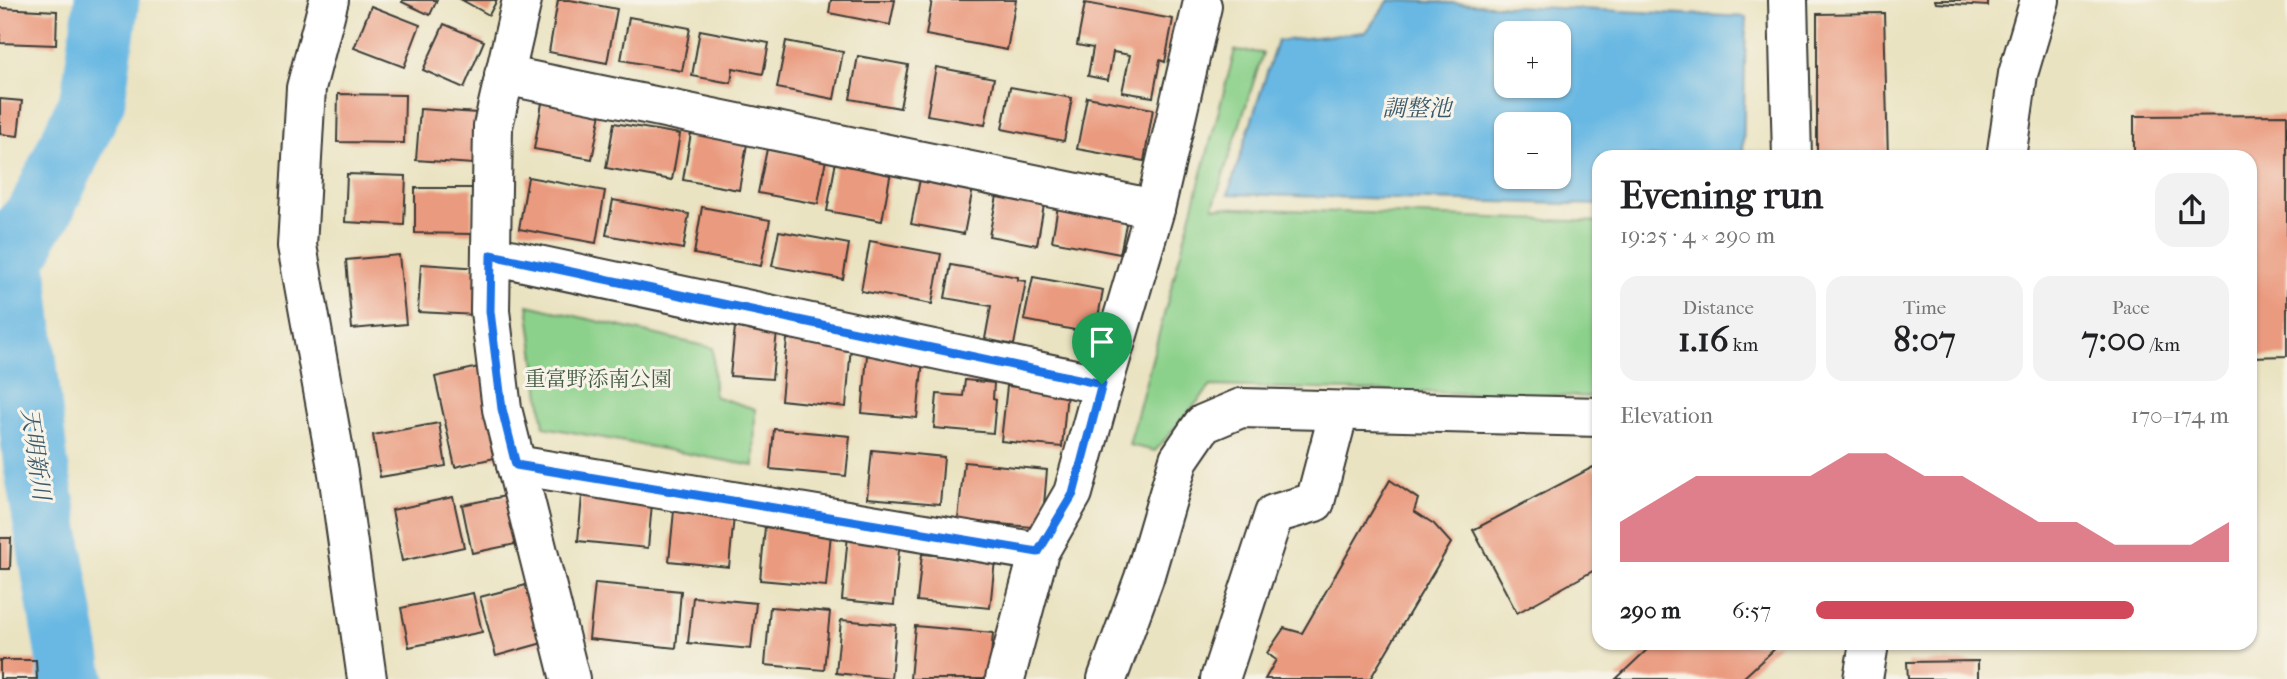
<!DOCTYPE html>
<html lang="en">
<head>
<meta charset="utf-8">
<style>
  :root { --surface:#fff; --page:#f2f2f2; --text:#202124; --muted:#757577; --accent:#d1495b }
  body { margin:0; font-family:"IM FELL French Canon","Noto Serif JP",serif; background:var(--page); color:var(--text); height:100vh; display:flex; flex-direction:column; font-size:26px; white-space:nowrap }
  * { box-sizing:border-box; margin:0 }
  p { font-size:23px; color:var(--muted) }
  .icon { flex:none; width:38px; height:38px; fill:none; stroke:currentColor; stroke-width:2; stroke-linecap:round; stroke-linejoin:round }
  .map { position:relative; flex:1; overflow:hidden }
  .panel { position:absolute; left:1592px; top:150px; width:665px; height:500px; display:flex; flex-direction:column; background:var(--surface); border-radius:21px; box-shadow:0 2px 5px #0004 }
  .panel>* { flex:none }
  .tools { position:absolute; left:1494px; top:21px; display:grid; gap:14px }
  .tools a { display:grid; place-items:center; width:77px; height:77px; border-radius:14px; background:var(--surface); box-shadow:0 2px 5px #0004; font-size:35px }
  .pin { position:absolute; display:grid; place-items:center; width:60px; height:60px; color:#fff; margin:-72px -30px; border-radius:50% 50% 50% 0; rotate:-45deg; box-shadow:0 0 7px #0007 }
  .pin .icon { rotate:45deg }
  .round { display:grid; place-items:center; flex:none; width:74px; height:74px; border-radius:21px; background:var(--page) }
  .overview { display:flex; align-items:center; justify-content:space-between; height:119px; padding:0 28px }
  h1 { font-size:38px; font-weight:700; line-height:52px }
  .metrics { display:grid; grid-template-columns:repeat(3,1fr); gap:10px; height:119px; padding:7px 28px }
  .metrics div { display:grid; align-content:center; border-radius:18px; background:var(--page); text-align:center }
  .metrics b { font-size:35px; font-weight:700 }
  .metrics small { font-size:19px; font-weight:400 }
  .metrics p { font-size:19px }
  .chart { height:196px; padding:14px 28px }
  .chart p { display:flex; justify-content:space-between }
  .chart svg { width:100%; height:126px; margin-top:7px; fill:var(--accent); opacity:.7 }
  ul { padding:0 28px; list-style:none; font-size:23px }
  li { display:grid; grid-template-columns:112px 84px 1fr; align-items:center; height:52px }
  li i { height:18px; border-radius:9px; background:var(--accent) }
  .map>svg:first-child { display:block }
  .green { fill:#8cd18b; stroke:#547654; stroke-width:2 }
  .water { fill:#68b8e3; stroke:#426a80; stroke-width:2; fill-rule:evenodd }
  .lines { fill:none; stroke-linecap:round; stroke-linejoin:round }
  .river { stroke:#68b8e3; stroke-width:65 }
  .building { fill:#ea9a7e }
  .minor-casing { stroke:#3b3a35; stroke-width:42 }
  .minor { stroke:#fff; stroke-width:38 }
  .route-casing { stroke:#fff; stroke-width:14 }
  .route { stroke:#1a73e8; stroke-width:9 }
  .labels { text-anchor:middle; stroke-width:6; stroke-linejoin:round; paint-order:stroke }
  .park-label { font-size:21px; fill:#435b43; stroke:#f7f3e8 }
  .water-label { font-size:23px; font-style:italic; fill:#3a5a6c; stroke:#f7f3e8 }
</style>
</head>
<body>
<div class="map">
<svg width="2287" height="679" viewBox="0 0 2287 679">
  <rect width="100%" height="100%" fill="#f7f3e8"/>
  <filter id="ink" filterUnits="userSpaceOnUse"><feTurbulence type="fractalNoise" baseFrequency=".0143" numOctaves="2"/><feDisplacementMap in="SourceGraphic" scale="14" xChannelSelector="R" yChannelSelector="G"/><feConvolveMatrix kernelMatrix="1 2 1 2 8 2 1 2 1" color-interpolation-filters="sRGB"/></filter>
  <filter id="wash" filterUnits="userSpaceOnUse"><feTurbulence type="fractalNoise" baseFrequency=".00686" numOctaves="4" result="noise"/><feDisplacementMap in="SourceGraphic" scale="28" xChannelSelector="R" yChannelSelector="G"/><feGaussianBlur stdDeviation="1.57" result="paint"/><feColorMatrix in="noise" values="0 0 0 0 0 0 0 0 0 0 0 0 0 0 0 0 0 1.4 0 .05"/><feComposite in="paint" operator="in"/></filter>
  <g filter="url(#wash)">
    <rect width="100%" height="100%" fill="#eae3c1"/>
    <!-- green -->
    <g class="green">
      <polygon points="1235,50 1263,53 1213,207 1599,222 1599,397 1211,386 1155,451 1129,445"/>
      <polygon points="528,305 713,348 714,396 755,409 754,466 544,427"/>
    </g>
    <!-- water -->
    <path class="water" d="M1389,0L1746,17L1743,157L1600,158L1599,205L1228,194L1277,41L1366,32ZM1507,33H1559V86H1507ZM1507,124H1559V177H1507Z"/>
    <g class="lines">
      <!-- river -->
      <polyline class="river" points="72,679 36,465 12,249 23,243 23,232 40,212 93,99 107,0"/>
    </g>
    <g id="blocks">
      <!-- building -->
      <g class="building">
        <polygon points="403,0 437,0 430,15 402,2"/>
        <polygon points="462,0 497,0 489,15"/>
        <polygon points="558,0 570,0 617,9 607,63 549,52"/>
        <polygon points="831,0 895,0 890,25 829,13"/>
        <polygon points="932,0 1016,0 1007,50 926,35"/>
        <polygon points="1935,0 1988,0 1988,6 1936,3"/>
        <polygon points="1085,3 1173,19 1165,62 1160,60 1153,97 1122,92 1130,55 1113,52 1108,80 1088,76 1093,48 1077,45"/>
        <polygon points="371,6 420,25 404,67 354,48"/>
        <polygon points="0,8 57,11 56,45 0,43"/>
        <polygon points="1884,13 1888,158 1817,158 1817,14"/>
        <polygon points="629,17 690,28 682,71 621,60"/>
        <polygon points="444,24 484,41 464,88 423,70"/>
        <polygon points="700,30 769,43 763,74 733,68 731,83 692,76"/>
        <polygon points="786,41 843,52 834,99 777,88"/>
        <polygon points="858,56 908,65 900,108 850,99"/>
        <polygon points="936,67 994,78 985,125 927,115"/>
        <polygon points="1010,87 1072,98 1064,141 1002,129"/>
        <polygon points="338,94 405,95 404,143 337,142"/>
        <polygon points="1087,97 1153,109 1144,161 1077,149"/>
        <polygon points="0,99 22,101 18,136 0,134"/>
        <polygon points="542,103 601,113 592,159 534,149"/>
        <polygon points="420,109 477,113 473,164 416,160"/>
        <polygon points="2287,115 2287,356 2250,357 2250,158 2134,158 2134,116"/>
        <polygon points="614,123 680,134 672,180 606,168"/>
        <polygon points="691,133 747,144 739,190 683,180"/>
        <polygon points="767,149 826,159 818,204 758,193"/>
        <polygon points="836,161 891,171 882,221 827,211"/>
        <polygon points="347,174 406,176 404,225 345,222"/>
        <polygon points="528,177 605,191 596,243 519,229"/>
        <polygon points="920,179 973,188 964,234 911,224"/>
        <polygon points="415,188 472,188 472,234 415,233"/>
        <polygon points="997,196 1044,205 1037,245 989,236"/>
        <polygon points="613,200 689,214 683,249 606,235"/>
        <polygon points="1058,206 1127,219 1120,254 1052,241"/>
        <polygon points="702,207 770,220 761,266 694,254"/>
        <polygon points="779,231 849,244 843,279 772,266"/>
        <polygon points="870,241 941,254 932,304 861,291"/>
        <polygon points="399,255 406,324 352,329 346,260"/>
        <polygon points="421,264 480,268 477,315 418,312"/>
        <polygon points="951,265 1018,277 1018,280 1026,281 1014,345 985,339 991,306 945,298"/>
        <polygon points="1033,277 1103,290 1095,334 1024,320"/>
        <polygon points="735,327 777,331 772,379 730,376"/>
        <polygon points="787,339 851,345 846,407 781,400"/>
        <polygon points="867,355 923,360 917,418 862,413"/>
        <polygon points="483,366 503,456 455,467 435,377"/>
        <polygon points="965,380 994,383 993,399 996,400 993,433 934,428 937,394 963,396"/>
        <polygon points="1007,386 1067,392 1062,447 1001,441"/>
        <polygon points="439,423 446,466 380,477 373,435"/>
        <polygon points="774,429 850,436 846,476 770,469"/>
        <polygon points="872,450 944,457 940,504 867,498"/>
        <polygon points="964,462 1047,470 1042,528 958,520"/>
        <polygon points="1593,467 1600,478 1600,567 1517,613 1473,530"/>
        <polygon points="1390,480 1418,499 1414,511 1434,524 1451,543 1370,679 1265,679 1276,660 1267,653 1284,628 1302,633"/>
        <polygon points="515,494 525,542 472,553 462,505"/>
        <polygon points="582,496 652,503 648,548 578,541"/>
        <polygon points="453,497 464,547 402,561 392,510"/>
        <polygon points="674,511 734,516 729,567 669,561"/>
        <polygon points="765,527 831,533 826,586 760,580"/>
        <polygon points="848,535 900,539 894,605 842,600"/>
        <polygon points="0,538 11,538 10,569 0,569"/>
        <polygon points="922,554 995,560 990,608 917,601"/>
        <polygon points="595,583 681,591 676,648 589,639"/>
        <polygon points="530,584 546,642 496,656 480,597"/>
        <polygon points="473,593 482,632 409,647 401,608"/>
        <polygon points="693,597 756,603 751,649 688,643"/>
        <polygon points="770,607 830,612 824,670 765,665"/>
        <polygon points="841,620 896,625 891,679 836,673"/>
        <polygon points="915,626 993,633 989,679 910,679"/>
        <polygon points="1653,644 1780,644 1742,679 1616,679"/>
        <polygon points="0,660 36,660 37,679 0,679"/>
        <polygon points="1978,661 1978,679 1908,679 1907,662"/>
      </g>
    </g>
  </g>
  <g filter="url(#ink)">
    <use href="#blocks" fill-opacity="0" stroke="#3b3a35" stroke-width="2"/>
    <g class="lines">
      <!-- minor casing -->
      <g class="minor-casing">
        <g id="minor">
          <polyline points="329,0 306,88 297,246 338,473 367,679"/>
          <polyline points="522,0 493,126 490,311 502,409 570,679"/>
          <polyline points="1788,0 1792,158"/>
          <polyline points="504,75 1155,209"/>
          <polyline points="2006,158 2018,74 2040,0"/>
          <polyline points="491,255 1103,385"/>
          <polyline points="516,465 1039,552"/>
          <polyline points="1005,679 1039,552 1073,493 1103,385 1155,209 1202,6"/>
          <polyline points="1107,679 1144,578 1179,459 1203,424 1241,408 1600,417"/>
          <polyline points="1220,679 1274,514 1315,502 1339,411"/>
          <polyline points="1863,679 1869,644"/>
        </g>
      </g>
      <!-- minor -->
      <use href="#minor" class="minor"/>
    </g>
  </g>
  <g class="lines" filter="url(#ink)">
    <!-- route casing -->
    <g class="route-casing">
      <polygon id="route" points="491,255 1102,384 1073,494 1038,552 516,465 502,409 490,311"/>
    </g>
    <!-- route -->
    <use href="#route" class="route"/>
  </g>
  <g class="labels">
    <!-- park labels -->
    <g class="park-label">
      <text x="598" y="386">重富野添南公園</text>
    </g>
    <!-- water labels -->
    <g class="water-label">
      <text x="1417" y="116">調整池</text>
      <text transform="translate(36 454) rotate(82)" y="8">天明新川</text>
    </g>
  </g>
</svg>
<div class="tools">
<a>+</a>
<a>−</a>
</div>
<div class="pin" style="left:1102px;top:384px;background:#1e9e55"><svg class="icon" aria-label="arrive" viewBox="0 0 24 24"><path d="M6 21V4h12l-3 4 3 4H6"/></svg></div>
<section class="panel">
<div class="overview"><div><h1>Evening run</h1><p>19:25 · 4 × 290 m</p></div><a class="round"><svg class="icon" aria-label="share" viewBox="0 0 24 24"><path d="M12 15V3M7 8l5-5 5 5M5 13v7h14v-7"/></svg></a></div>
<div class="metrics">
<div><p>Distance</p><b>1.16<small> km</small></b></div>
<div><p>Time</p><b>8:07</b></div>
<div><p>Pace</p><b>7:00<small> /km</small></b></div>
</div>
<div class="chart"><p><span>Elevation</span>170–174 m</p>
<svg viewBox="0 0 160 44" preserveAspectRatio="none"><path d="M0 44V30L10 22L20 14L30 14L40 14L50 14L60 6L70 6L80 14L90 14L100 22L110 30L120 30L130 38L140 38L150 38L160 30V44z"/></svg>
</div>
<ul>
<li><b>290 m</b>6:57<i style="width:77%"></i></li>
</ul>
</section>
</div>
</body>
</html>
